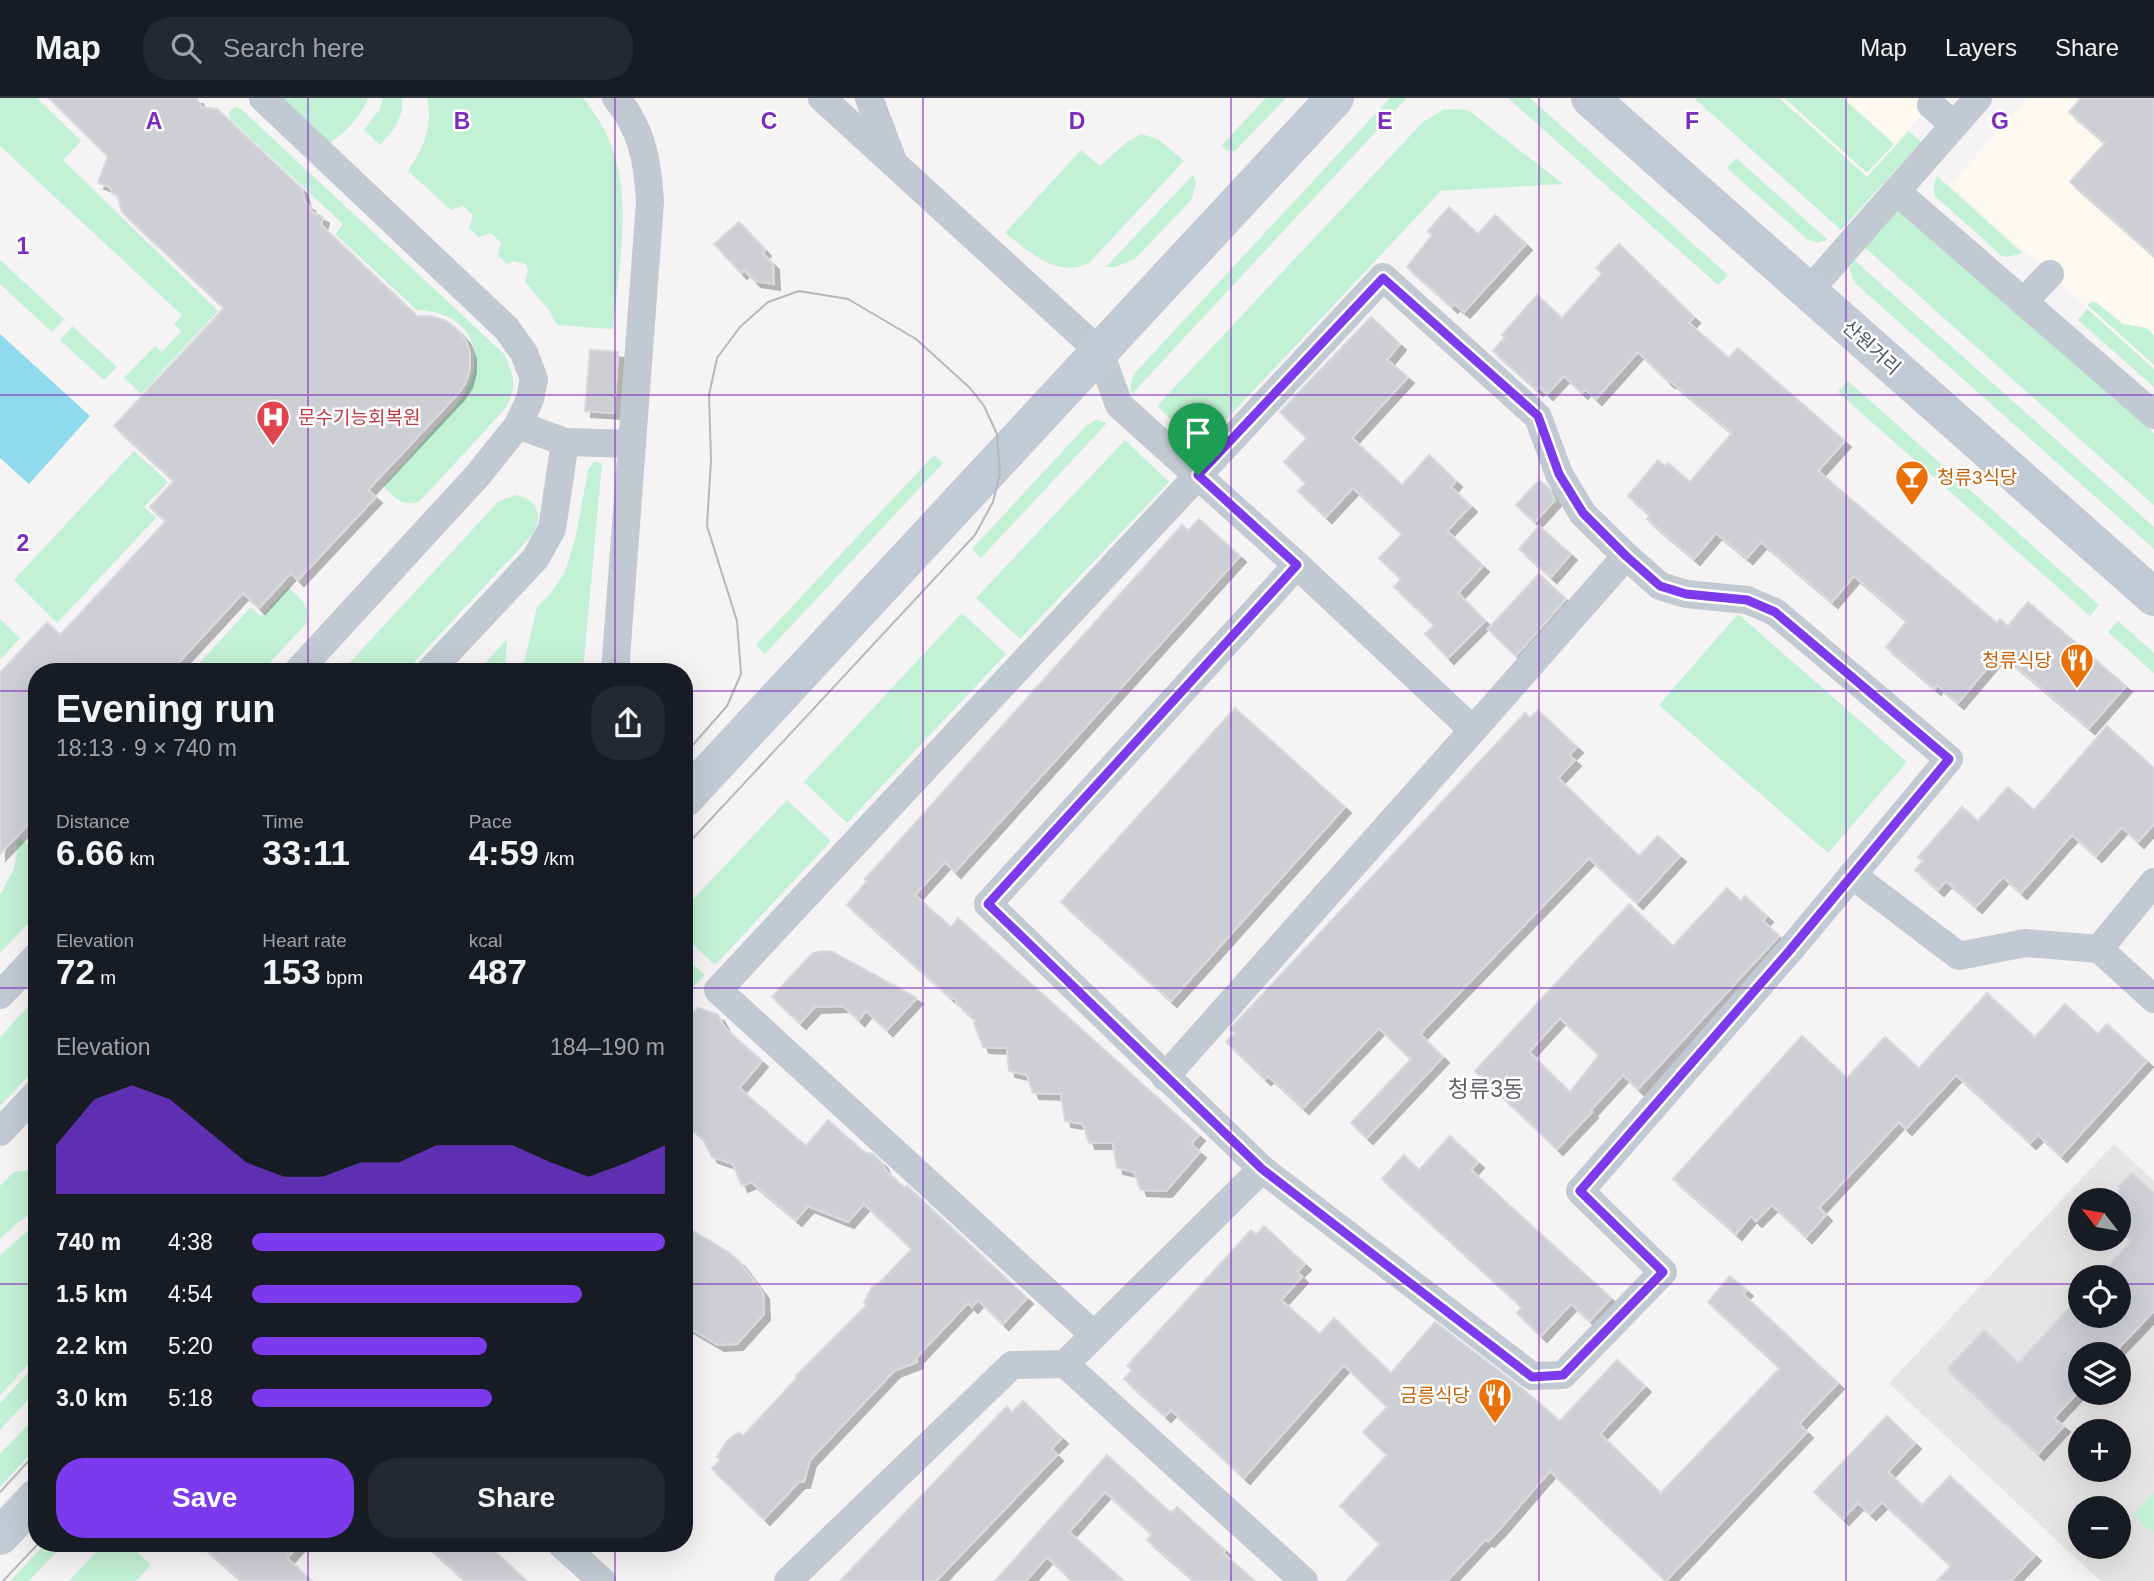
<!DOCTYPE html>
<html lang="en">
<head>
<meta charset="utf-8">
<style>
  :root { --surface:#171b24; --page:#242831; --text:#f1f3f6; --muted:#9ea1a6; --line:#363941; --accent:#7c3aed }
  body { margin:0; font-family:Helvetica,"Noto Sans KR",sans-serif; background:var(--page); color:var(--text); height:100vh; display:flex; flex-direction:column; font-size:26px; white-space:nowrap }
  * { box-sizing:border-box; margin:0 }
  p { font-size:23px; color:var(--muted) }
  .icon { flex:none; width:38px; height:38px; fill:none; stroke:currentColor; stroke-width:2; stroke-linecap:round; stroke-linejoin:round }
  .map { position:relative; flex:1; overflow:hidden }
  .side { position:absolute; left:28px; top:565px; width:665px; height:889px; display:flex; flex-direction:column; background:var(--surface); border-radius:28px; box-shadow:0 7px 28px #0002 }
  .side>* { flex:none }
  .needle { width:46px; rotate:301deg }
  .buttons { position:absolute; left:2068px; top:1090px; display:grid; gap:14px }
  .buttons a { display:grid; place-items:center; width:63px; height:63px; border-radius:50%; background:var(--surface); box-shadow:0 7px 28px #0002; font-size:35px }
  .pin { position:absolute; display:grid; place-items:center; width:60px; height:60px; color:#fff; margin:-72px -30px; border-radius:50% 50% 50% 0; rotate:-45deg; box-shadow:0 0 7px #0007 }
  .pin .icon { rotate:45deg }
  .round { display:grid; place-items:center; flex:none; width:74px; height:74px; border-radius:28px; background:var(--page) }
  .overview { display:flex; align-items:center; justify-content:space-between; height:119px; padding:0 28px }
  h1 { font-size:38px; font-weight:800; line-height:52px }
  .figures { display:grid; grid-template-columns:repeat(3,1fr); gap:10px; height:119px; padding:7px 28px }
  .figures div { display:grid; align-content:center }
  .figures b { font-size:35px; font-weight:800 }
  .figures small { font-size:19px; font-weight:400 }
  .figures p { font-size:19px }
  .chart { height:196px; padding:14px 28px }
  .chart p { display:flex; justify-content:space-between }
  .chart svg { width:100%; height:126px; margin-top:7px; fill:var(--accent); opacity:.7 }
  .button { display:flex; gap:14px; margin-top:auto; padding:14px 28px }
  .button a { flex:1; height:80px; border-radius:28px; background:var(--accent); color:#fff; font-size:28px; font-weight:800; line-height:80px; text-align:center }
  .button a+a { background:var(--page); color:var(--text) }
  ul { padding:0 28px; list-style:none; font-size:23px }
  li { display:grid; grid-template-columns:112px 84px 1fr; align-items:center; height:52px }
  li i { height:18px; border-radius:9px; background:var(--accent) }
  header { display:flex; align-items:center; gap:42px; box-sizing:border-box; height:98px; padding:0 35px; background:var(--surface); border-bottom:2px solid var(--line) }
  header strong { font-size:33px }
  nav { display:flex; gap:38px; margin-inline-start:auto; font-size:24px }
  .search { width:490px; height:63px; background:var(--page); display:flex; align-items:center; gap:18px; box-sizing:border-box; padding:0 24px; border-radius:28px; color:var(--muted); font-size:26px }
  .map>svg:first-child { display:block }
  .commercial { fill:#fdf9ef }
  .education { fill:#e6e4e5; fill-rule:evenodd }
  .green { fill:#c3f1d5 }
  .water { fill:#90daee }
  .building { fill:#cdcfd5; stroke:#d7d9de; stroke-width:2; fill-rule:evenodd; filter:url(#shadow) }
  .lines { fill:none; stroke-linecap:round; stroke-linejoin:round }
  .street { stroke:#c1cad2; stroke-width:28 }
  .secondary { stroke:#c1cbd6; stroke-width:38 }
  .tram { stroke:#b5b8bd; stroke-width:2 }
  .route-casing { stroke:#fff; stroke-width:14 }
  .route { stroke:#7c3aed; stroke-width:9 }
  .grid { fill:none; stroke:#7b2cbf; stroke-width:2; stroke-opacity:0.55 }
  .labels { text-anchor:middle; stroke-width:5; stroke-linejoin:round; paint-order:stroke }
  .street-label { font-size:19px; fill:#4a5661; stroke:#fff }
  .health-label { font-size:19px; fill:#be3a42; stroke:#fff; text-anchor:start }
  .food-label { font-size:19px; fill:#c56008; stroke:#fff; text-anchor:end }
  .quarter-label { font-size:23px; fill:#5f6368; stroke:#fff }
  .grid-label { font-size:23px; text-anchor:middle; font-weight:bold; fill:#7b2cbf; stroke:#fff; stroke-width:5; stroke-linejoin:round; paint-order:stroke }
</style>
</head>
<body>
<header>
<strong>Map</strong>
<div class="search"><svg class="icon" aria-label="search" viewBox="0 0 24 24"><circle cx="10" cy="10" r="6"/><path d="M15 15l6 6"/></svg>Search here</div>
<nav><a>Map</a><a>Layers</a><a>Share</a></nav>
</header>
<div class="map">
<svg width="2154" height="1483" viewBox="0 0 2154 1483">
  <defs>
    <filter id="shadow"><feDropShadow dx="6" dy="6" stdDeviation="0" flood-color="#0004"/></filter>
  </defs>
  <rect width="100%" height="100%" fill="#f5f3f3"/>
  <!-- commercial -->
  <g class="commercial">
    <polygon points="1782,0 1937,0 1867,77"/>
    <polygon points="2027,0 2154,0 2154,269 1950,87"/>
  </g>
  <!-- education -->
  <path class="education" d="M2114,1046L2154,1083V1483H2100L1889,1285ZM2081,1102H2119V1141H2081ZM2081,1180H2119V1218H2081ZM2081,1256H2119V1295H2081ZM2081,1334H2119V1372H2081ZM2081,1410H2119V1449H2081Z"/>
  <!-- green -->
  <g class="green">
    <polygon points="0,0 37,0 81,43 63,62 218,213 141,296 124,280 155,248 162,254 181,233 174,226 182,217 0,48"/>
    <path d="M275,0H368C363,16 343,38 328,45Z"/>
    <path d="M383,0H402C404,20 393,33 380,47L364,32L380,11Z"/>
    <path d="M427,0H583C642,71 620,146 613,231L557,227L549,212L525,184L528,172L525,166L513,163L507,166L498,157L501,145L491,135L479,139L469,130L473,117L463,108L451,112L408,73C424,49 433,29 427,0Z"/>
    <polygon points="1266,0 1286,0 1235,53 1228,53 1221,48"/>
    <polygon points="1390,0 1407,0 1132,296 1130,287 1134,276"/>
    <polygon points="1508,0 1530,0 1728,177 1718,187"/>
    <polygon points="1694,0 1779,0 1867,79 1909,33 1921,44 1841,132"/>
    <polygon points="1784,0 1843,0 1894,46 1867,75"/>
    <path d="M236,9L241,11L504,256C515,279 517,289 505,311L420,403C403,410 395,400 383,388L462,300C490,256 471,214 417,212L335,136L343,126L231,22L229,16L231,11Z"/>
    <polygon points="1445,11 1468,12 1563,86 1441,93 1200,349 1157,308 1423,24"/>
    <path d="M1141,36L1158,41L1184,63L1089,165C1057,181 1030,154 1005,135L1081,52L1100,68L1126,45Z"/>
    <polygon points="1736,60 1828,142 1817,145 1808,142 1727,70"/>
    <polygon points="1193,77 1196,83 1192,101 1135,161 1115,169 1106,169"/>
    <polygon points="1937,78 2022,155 2008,159 2002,158 1934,97 1934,86"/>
    <polygon points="1899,108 2154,335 2154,407 1863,148"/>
    <polygon points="1852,160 2154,429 2154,451 1855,185 1850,173"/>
    <polygon points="0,162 64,221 52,234 0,186"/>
    <polygon points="2091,204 2096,204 2123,226 2147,230 2154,237 2154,267 2087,207"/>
    <polygon points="2087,211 2154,271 2154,289 2078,222"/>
    <polygon points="72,228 117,269 104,282 60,242"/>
    <polygon points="1848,283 2099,507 2090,518 1838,294"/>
    <polygon points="1096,322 1107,325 981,460 972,451 1087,327"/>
    <polygon points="1125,342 1169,384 1020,541 976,500"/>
    <polygon points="134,353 168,384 144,409 156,420 57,525 14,482"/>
    <polygon points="934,357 943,365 765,556 756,547"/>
    <polygon points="594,364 602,365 583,574 522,574 537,509 551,495 565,474 576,438 588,372"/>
    <path d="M515,397C536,400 544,417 533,436L405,574H341L498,404Z"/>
    <path d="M288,489C300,501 312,507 306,526L261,574H191L251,509L261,519Z"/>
    <polygon points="962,515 1006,556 847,725 804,684"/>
    <polygon points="1738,516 1907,664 1828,755 1659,607"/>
    <polygon points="0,521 20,540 1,561 0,559"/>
    <polygon points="2118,523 2154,555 2154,575 2108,534"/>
    <polygon points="507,541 505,574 477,574"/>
    <polygon points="787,702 831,743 715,867 684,838 684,811"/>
    <polygon points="20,740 37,755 37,816 0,855 0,797 14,771 17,753 16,744"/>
    <polygon points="684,858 705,877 684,899"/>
    <polygon points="37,899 37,969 0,1008 0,939"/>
    <polygon points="37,1071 37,1112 17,1125 0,1141 0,1088 14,1074"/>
    <polygon points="37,1125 37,1257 0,1297 0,1157"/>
    <polygon points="37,1265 37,1292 0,1332 0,1305"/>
    <polygon points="37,1317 37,1349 0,1389 0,1356"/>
    <polygon points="2154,1394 2154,1436 2133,1417"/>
    <polygon points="45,1446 64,1446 29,1483 10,1483"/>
    <polygon points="104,1446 129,1446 151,1467 136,1483 69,1483"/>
  </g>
  <!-- water -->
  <polygon class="water" points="0,236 90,318 29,386 0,360"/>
  <!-- building -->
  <g class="building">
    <polygon points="49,0 197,0 201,9 217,11 302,91 305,105 309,107 312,114 323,119 321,127 417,218 430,218 444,222 456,230 465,241 470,255 470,269 466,284 458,296 368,392 376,399 298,482 291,475 259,510 243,495 170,574 37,574 37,717 0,756 0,575 47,524 60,537 166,423 150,409 174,383 114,328 224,210 122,114 118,98 113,96 110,89 98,85 108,58"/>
    <polygon points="2081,0 2154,0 2154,158 2070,84 2105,45 2069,14"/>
    <polygon points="1449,109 1478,136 1495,117 1526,146 1464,214 1454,206 1452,209 1407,169 1432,137 1428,133"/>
    <polygon points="739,124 765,152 762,155 773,166 774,186 755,183 744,172 741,175 714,146"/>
    <polygon points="1619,146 1694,219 1689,225 1729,260 1738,250 1845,343 1818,373 1997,525 2000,521 2008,528 2028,504 2126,588 2089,630 2000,555 1958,605 1937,587 1935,591 1886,549 1907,523 1854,478 1832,504 1761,444 1747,460 1716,435 1694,461 1647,421 1650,417 1628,398 1658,362 1666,368 1668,365 1690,384 1732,335 1670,283 1669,284 1638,254 1596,301 1585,291 1582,295 1564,278 1547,296 1540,289 1537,292 1493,253 1505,239 1502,237 1537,197 1562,220 1602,176 1596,170"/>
    <polygon points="1371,219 1400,246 1387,262 1408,279 1352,340 1402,387 1429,357 1456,383 1451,389 1471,408 1447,433 1483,468 1458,495 1485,523 1448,560 1425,536 1434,527 1394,489 1401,481 1379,460 1402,436 1353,390 1326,419 1298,393 1306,385 1284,364 1307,340 1280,314"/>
    <polygon points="590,252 618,254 614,315 585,313"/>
    <polygon points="1539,382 1548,389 1555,402 1535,424 1516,407"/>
    <polygon points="1199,421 1240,458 955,774 945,764 915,797 951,829 958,820 1199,1037 1191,1046 1200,1054 1166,1093 1141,1092 1134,1074 1117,1070 1113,1045 1089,1045 1083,1026 1065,1023 1061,996 1033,995 1027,977 1009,973 1007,950 983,949 974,925 976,923 956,905 956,901 952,901 847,807 867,783 865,781 1182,427 1188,433"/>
    <polygon points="1539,428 1571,456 1551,479 1519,451"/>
    <polygon points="1539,476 1566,501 1516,558 1488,531"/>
    <polygon points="1235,610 1345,709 1171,903 1061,804"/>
    <polygon points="1538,612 1577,649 1569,657 1575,662 1558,680 1639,758 1658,738 1680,758 1637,805 1589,760 1420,936 1443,959 1367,1040 1351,1025 1411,961 1379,930 1303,1010 1268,978 1265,981 1226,944 1235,935 1230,931 1525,615 1530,620"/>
    <polygon points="2107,628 2154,670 2154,726 2138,744 2122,729 2096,758 2072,737 2021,795 2003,779 1976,809 1946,783 1938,792 1915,772 1923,763 1918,759 1962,709 1978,723 2008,689 2034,712"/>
    <path d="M1727,790L1741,803L1745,798L1767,818L1763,823L1779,838L1638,991L1623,977L1590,1013L1592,1014L1557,1051L1475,973L1629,806L1673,848ZM1560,920L1599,957L1570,994L1529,954Z"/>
    <polygon points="823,853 833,854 917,900 887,932 866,913 859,922 843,908 815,909 800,925 772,899 806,862 813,855"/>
    <polygon points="1987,895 2035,939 2065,906 2098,936 2107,926 2147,963 2061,1058 2038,1037 2030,1045 1956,977 1906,1031 1899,1024 1819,1110 1826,1117 1806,1139 1772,1107 1756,1123 1751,1118 1736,1136 1673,1081 1802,938 1847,980 1885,939 1919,970"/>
    <polygon points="698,910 718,917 725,930 762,963 739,990 806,1048 828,1022 864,1054 873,1056 882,1065 885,1072 905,1090 907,1088 1027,1200 1003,1226 978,1202 972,1209 968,1205 917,1259 917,1264 894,1273 810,1362 804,1384 799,1384 764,1421 712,1371 720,1362 717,1359 727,1343 739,1334 743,1338 796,1281 796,1278 867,1207 864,1205 872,1189 880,1184 912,1151 864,1106 848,1124 808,1108 796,1122 751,1084 742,1088 733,1066 712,1059 703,1041 684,1024 684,925"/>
    <polygon points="1450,1038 1478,1064 1471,1072 1611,1200 1590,1223 1571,1206 1541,1238 1517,1215 1522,1209 1382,1081 1404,1057 1419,1072"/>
    <polygon points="2132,1075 2154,1095 2154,1213 2113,1256 2081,1256 2081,1291 2054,1320 2064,1328 2038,1356 1947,1271 1984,1232 2018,1265 2081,1197 2081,1218 2119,1218 2119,1180 2097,1180 2132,1142 2119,1130 2119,1088"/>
    <polygon points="684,1128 727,1153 739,1163 763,1195 764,1216 737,1246 718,1247 684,1227"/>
    <polygon points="1264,1128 1305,1166 1297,1174 1302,1179 1281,1202 1320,1236 1334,1220 1391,1275 1435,1224 1524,1292 1560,1323 1617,1262 1645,1288 1600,1336 1661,1395 1780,1270 1708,1204 1730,1178 1747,1192 1743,1196 1838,1285 1799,1326 1807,1334 1666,1483 1550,1373 1500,1431 1488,1443 1486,1441 1447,1483 1346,1483 1380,1446 1340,1408 1387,1357 1363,1334 1387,1309 1344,1267 1244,1380 1171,1312 1165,1318 1124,1281 1132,1272 1127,1268 1251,1132 1256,1137"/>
    <polygon points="1023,1303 1062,1340 1051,1351 1057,1357 936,1483 840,1483 1007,1308 1012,1314"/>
    <polygon points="1887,1318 1915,1345 1888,1374 1922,1407 1950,1378 2035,1457 2011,1483 1937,1483 1951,1468 1882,1404 1870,1416 1858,1405 1843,1421 1814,1394"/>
    <polygon points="1107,1357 1171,1415 1177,1409 1225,1452 1223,1455 1255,1483 1194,1483 1147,1442 1152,1436 1105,1394 1069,1434 1124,1483 1072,1483 1047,1459 1026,1483 995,1483"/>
    <polygon points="200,1446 300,1446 287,1460 312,1483 241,1483"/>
    <polygon points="425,1446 487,1446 527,1483 465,1483"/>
  </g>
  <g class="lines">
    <!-- street -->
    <g class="street">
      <polyline points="263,0 507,231 524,255 534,281 530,301 518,327 478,377 297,574"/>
      <polyline points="822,0 1100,254 1119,307 1297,467 988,806 1262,1071"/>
      <polyline points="869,0 893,63"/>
      <polyline points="1931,7 1954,27"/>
      <polyline points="1896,93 2154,317"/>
      <polyline points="1809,193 1978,0"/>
      <polyline points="2023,204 2050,176"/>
      <polyline points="518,327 565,344 632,346"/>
      <polyline points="429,574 535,461 552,431 565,344"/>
      <path d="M615,574L650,104C648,65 642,30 616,0"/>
      <polyline points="1852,777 1959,858 2025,845 2099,851 2154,784"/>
      <polyline points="2099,851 2154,901"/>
      <polyline points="0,897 37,858"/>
      <polyline points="1165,979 1473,632 1297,467"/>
      <polyline points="0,1034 37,995"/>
      <polyline points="1094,1237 718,892 1383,179 1538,319 1559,376 1583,416 1626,458 1473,632"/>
      <polyline points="1065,1266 1262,1071 1532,1278 1563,1277 1663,1174 1580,1093 1790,852 1949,661 1775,514 1747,502 1686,496 1660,488 1626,458"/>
      <polyline points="561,1446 602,1483"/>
      <polyline points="788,1483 1012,1267 1065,1266 1304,1483"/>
    </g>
    <!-- secondary -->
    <g class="secondary">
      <polyline points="1590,0 2154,499"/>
      <polyline points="684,701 1335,0"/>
      <polyline points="0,1438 37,1399"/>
    </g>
    <!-- tram -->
    <g class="tram">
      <polyline points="684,657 727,608 741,576 737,523 707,428 711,362 709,297 717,260 740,229 768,204 799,193 848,201 916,241 970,290 984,308 997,336 1000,376 993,404 975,437 684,750"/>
      <polyline points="0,1394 37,1354"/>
      <polyline points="3,1483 38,1446"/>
    </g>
  </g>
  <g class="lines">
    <!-- route casing -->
    <g class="route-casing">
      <polygon id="route" points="1383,180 1538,318 1559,376 1583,415 1626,458 1660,488 1686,496 1747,502 1775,514 1949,661 1790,852 1580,1093 1663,1174 1563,1277 1532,1279 1262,1071 988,806 1297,467 1198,377"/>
    </g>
    <!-- route -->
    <use href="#route" class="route"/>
  </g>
  <!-- grid -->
  <path class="grid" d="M308,0V574M615,0V574M923,0V1483M1231,0V1483M1539,0V1483M1846,0V1483M0,297H2154M0,593H37M684,593H2154M0,890H37M684,890H2154M0,1186H37M684,1186H2081M2119,1186H2154M308,1446V1483M615,1446V1483"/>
  <!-- icons -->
  <defs>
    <g id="hospital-pin" transform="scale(1.75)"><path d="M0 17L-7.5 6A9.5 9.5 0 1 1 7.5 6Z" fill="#e0444e" stroke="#fff"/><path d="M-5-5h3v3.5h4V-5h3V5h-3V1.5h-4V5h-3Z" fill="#fff"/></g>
    <g id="bar-pin" transform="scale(1.75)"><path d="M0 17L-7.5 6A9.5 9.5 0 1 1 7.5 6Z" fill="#e8710a" stroke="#fff"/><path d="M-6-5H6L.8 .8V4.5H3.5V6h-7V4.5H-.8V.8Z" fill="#fff"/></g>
    <g id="restaurant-pin" transform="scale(1.75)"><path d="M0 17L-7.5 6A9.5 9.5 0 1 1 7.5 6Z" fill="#e8710a" stroke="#fff"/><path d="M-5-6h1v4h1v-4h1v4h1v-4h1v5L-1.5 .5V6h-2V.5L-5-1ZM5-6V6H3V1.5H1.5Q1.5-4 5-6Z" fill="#fff"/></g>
  </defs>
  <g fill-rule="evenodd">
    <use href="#hospital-pin" x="273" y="319"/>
    <use href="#bar-pin" x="1912" y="379"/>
    <use href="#restaurant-pin" x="2077" y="562"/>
    <use href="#restaurant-pin" x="1495" y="1297"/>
  </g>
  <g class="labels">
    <!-- street labels -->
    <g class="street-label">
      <text transform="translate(1872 249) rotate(42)" y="7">산원거리</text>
    </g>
    <!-- health labels -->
    <g class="health-label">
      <text x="298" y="326">문수기능회복원</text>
    </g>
    <!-- food labels -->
    <g class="food-label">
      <text x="1937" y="386" text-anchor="start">청류3식당</text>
      <text x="2052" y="569">청류식당</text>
      <text x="1470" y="1304">금릉식당</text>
    </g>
    <!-- quarter labels -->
    <g class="quarter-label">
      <text x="1486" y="999">청류3동</text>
    </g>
  </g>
  <g class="grid-label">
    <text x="154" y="31">A</text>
    <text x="462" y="31">B</text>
    <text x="769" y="31">C</text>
    <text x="1077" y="31">D</text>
    <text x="1385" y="31">E</text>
    <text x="1692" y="31">F</text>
    <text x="2000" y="31">G</text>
    <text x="23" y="156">1</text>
    <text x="23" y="453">2</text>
  </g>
</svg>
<div class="buttons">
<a><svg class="needle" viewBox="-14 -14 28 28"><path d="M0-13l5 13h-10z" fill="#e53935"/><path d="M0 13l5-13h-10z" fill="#9ea1a6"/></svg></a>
<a><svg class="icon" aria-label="locate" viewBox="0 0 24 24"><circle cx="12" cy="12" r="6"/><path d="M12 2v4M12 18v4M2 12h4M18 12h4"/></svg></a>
<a><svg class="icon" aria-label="layers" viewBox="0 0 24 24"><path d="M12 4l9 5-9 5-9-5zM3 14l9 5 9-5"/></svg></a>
<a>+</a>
<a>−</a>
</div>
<div class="pin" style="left:1198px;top:377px;background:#1e9e55"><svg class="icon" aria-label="arrive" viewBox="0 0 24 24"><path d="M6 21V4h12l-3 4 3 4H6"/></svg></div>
<section class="side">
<div class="overview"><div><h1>Evening run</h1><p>18:13 · 9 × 740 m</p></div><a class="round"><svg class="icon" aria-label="share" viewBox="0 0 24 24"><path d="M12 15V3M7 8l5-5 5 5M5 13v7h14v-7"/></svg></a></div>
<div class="figures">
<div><p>Distance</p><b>6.66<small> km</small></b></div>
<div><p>Time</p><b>33:11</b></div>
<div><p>Pace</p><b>4:59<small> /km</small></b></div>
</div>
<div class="figures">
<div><p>Elevation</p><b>72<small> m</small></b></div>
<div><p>Heart rate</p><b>153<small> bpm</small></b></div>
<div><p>kcal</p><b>487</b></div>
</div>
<div class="chart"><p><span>Elevation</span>184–190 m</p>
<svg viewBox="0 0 160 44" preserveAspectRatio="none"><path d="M0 44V27L10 11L20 6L30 11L40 22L50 33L60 38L70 38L80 33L90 33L100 27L110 27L120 27L130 33L140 38L150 33L160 27V44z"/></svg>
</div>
<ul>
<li><b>740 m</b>4:38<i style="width:100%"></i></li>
<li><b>1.5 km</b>4:54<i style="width:80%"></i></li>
<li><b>2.2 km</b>5:20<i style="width:57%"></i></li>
<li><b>3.0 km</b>5:18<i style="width:58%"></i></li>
</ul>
<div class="button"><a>Save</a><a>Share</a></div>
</section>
</div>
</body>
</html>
